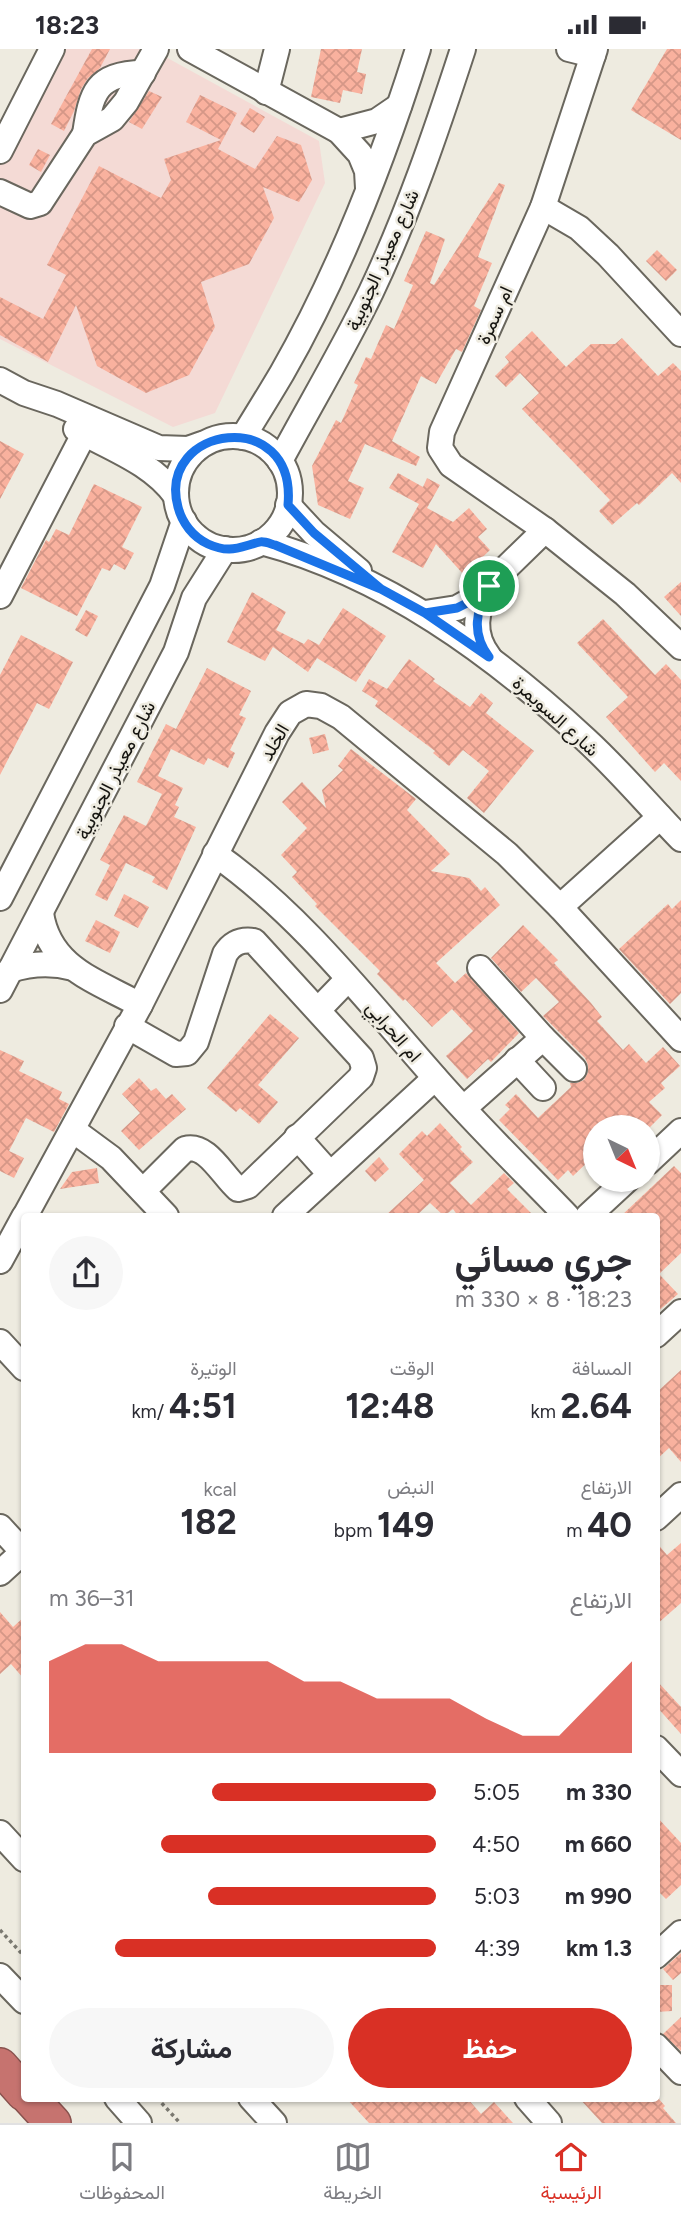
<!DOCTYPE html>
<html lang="ar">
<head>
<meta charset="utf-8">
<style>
  :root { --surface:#fff; --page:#f7f7f7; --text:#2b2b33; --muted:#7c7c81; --line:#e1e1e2; --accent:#d93025 }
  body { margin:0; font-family:Figtree,Vazirmatn,sans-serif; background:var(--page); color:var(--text); direction:rtl; height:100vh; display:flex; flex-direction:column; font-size:26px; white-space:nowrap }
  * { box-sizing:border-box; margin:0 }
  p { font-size:23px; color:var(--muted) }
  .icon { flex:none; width:38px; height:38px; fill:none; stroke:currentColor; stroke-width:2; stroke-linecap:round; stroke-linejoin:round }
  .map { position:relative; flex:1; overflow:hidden; direction:ltr }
  .panel { position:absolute; left:21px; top:1164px; width:639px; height:889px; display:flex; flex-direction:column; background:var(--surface); border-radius:7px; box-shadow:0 2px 5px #0004; direction:rtl }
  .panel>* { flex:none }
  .needle { width:46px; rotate:137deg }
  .fabs { position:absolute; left:583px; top:1066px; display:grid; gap:14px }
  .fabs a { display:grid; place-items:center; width:77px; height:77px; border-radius:50%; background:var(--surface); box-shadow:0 2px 5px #0004; font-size:35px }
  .pin { position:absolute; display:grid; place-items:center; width:60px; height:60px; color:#fff; margin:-30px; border:4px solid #fff; border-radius:50%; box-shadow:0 2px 7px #0007 }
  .round { display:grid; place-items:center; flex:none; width:74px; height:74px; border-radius:37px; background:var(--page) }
  .summary { display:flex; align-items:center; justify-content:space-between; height:119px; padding:0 28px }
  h1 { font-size:38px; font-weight:700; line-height:52px }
  .metrics { display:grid; grid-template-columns:repeat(3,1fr); gap:10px; height:119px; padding:7px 28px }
  .metrics div { display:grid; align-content:center }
  .metrics b { font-size:35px; font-weight:700 }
  .metrics small { font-size:19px; font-weight:400 }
  .metrics p { font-size:19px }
  .chart { height:196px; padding:14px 28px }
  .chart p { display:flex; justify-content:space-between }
  .chart svg { width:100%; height:126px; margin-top:7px; fill:var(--accent); opacity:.7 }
  .action { display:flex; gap:14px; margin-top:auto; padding:14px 28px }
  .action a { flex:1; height:80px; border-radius:42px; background:var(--accent); color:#fff; font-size:28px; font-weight:700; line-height:80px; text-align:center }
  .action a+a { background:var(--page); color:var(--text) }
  ul { padding:0 28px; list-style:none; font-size:23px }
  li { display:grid; grid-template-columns:112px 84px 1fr; align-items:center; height:52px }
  li i { height:18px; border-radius:9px; background:var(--accent) }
  .status { display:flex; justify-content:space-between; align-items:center; height:49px; padding:0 35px; background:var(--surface); direction:ltr }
  .status svg { height:19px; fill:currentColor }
  .dock { display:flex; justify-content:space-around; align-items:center; height:98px; border-top:2px solid var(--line); background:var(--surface); font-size:19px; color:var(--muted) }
  .dock a { display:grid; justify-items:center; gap:4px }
  .dock .selected { color:var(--accent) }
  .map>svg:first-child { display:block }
  .education { fill:#f4dad5 }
  .building { fill:url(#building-cross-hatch) }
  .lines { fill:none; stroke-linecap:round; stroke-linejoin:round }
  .minor-casing { stroke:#6a675e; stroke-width:28 }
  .highway-casing { stroke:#88524e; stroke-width:38 }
  .path { stroke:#7a7870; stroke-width:3.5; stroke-dasharray:3.5 3.5; stroke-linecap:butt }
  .minor { stroke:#fff; stroke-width:24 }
  .highway { stroke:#c6736f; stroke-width:35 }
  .route-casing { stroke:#fff; stroke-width:14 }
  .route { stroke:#1a73e8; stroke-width:9 }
  .labels { text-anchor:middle; stroke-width:5; stroke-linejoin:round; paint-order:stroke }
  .street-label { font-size:19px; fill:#161511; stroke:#eeebe0 }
</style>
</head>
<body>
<div class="status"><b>18:23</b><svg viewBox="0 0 49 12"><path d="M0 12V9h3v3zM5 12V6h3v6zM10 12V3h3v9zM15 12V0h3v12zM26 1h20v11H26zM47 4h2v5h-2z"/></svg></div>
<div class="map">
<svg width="681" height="2074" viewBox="0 0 681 2074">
  <defs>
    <pattern id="building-cross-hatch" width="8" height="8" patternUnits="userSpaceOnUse" patternTransform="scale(1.75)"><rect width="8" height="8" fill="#f9b19e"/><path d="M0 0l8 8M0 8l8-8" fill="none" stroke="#d59787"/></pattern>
  </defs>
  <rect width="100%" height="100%" fill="#eeebe0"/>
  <!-- education -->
  <polygon class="education" points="51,0 151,0 319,92 325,134 215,364 173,378 0,290 0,92"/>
  <!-- building -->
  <g class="building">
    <polygon points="92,0 110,0 100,19 88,29 81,40 74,62 64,82 51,75"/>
    <polygon points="321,0 362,0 357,23 366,25 362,45 343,41 340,54 311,48"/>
    <polygon points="667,0 681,0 681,91 631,61"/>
    <polygon points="149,42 162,48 142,80 129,73"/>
    <polygon points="200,46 237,64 218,100 255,120 277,87 301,96 312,131 299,153 263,138 274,169 249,215 201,233 215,278 189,326 146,344 97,317 76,256 48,313 0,286 0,248 43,270 66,226 47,216 99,117 161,149 171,131 164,110 221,91 186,73"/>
    <polygon points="250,59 265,68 254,84 240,75"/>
    <polygon points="38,100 50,106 41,123 29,116"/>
    <polygon points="499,134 505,136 478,208 492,214 474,257 481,261 462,303 456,300 436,335 421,327 392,392 420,408 416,417 365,395 348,432 364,439 350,470 318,456 312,417 336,371 341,374 358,336 354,334 366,308 371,310 386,276 394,280 413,236 404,232 426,182 445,190 430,234 434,236"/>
    <polygon points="657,201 677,221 666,232 646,212"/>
    <polygon points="532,282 566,318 591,295 615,295 622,289 658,327 673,314 681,322 681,434 672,424 639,456 637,454 612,476 599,462 610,451 522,360 539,344 520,324 506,338 495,327 509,313 505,308"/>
    <polygon points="0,392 24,405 0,450"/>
    <polygon points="398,424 423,438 427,429 440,436 427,459 453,473 469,459 487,480 478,488 490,501 464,526 436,495 423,519 392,503 419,455 389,439"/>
    <polygon points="94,435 142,458 122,498 134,504 125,521 114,515 110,522 102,519 77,567 21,539 46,491 49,493 56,480 69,486"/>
    <polygon points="681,533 681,567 664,548"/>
    <polygon points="252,543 286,563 276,581 304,595 308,590 319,596 343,559 386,587 356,633 317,609 308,623 273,598 265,612 227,593"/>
    <polygon points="86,561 98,567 87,588 75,581"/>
    <polygon points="603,570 655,626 666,615 681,631 681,732 664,714 655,723 606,668 628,648 577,594"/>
    <polygon points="21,586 73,613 49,660 37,654 0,726 0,626"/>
    <polygon points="409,610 435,630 433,632 470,658 481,644 493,654 486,664 534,702 484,764 467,749 489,722 463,701 449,717 433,704 435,702 375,657 378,652 362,642 369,630 387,640"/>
    <polygon points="207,619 251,642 239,666 246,669 230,701 235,704 228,719 208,709 204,716 171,700 158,727 183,739 175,756 179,758 174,768 196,778 167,841 152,833 155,828 126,814 107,852 95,846 110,816 100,811 124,766 146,777 162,745 137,733 166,675 176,680"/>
    <polygon points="325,685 329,701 313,705 309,689"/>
    <polygon points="351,700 416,750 407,761 450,805 431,822 469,829 481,842 485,838 500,856 436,914 455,934 466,924 519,984 491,1013 488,1010 467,1030 446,1007 473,982 452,960 432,978 405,950 403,952 377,925 380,922 315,857 317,855 292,828 297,823 281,806 307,779 282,753 302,733 326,759 322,741 343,721 338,717"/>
    <polygon points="124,845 149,858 138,879 114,867"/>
    <polygon points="681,851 681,944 670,955 619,900 668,855 672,860"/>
    <polygon points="96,871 120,883 110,904 85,892"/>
    <polygon points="523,876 558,911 554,914 591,954 602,968 597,972 623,1001 629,995 646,1014 663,998 680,1017 661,1034 665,1039 649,1053 662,1066 650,1078 595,1078 595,1106 573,1127 568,1121 558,1131 499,1071 510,1060 505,1056 516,1045 538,1069 571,1038 570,1034 577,1034 584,1031 588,1023 588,1016 585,1009 543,967 559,953 536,929 521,943 491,909"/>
    <polygon points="270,965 299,989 258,1036 278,1053 259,1075 240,1059 236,1063 207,1039"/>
    <polygon points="0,1001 24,1012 19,1022 62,1043 59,1050 69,1055 54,1083 26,1069 9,1102 24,1109 14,1129 0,1122"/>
    <polygon points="139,1029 151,1042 156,1039 166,1050 172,1045 186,1060 139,1101 121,1082 140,1064 122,1045"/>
    <polygon points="440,1074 462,1098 460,1100 473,1113 450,1134 471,1156 504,1124 514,1134 507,1140 534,1167 458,1167 453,1160 444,1167 430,1154 416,1167 385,1167 424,1131 399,1105 422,1082 427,1087"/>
    <polygon points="379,1108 389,1120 375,1133 365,1122"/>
    <polygon points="674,1117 681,1124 681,1204 659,1225 678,1245 656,1264 656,1167 621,1167"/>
    <polygon points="97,1119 99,1134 60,1140 72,1123"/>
    <polygon points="681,1321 681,1413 669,1399 656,1411 656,1344"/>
    <polygon points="656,1493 667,1506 681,1494 681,1554 656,1576"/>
    <polygon points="0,1563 13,1578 24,1568 24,1630 11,1615 0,1625"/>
    <polygon points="656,1631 681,1658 681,1685 656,1657"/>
    <polygon points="656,1767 681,1794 681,1836 666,1850 656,1840"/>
    <polygon points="681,1904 681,1924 673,1931 663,1920"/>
    <polygon points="656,1936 672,1936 672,1962 656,1963"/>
    <polygon points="681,1968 681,2002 663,1985"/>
    <polygon points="346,2049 467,2049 481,2065 494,2053 513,2074 369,2074"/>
    <polygon points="579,2049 658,2049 665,2057 663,2059 676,2074 602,2074"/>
  </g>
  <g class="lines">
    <!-- minor casing -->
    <g class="minor-casing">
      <g id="minor">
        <polyline points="190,0 339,82 360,105 367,122 368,139"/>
        <polyline points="569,0 593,6"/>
        <polyline points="595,0 543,158 442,383 440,399 451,416 545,481 625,545 681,598"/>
        <polyline points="266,43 277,0"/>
        <polyline points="339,82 377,72 399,57"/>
        <path d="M85,85C91,44 96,24 143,24"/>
        <polyline points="0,102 52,0"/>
        <polyline points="0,143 30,157 40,154 85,85 112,70 126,53 156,0"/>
        <polyline points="543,158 579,179 608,206 681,285"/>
        <polyline points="0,331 24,344 57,355 159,399 188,400 202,395"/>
        <path d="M76,380C110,399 153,414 176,447"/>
        <circle cx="233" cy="444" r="57"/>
        <path d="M243,388C256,367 269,346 282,324C340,223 383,111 418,0"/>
        <path d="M280,412C310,356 343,301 371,243C408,165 436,83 463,0"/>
        <polyline points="288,456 314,484 359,522"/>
        <path d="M261,493C385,526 492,604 585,690C619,721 649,757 681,790"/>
        <path d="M488,538C476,563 471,584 489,608"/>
        <polyline points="0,547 84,385"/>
        <polyline points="425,564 457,559 475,549 545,481"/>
        <path d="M215,805C299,864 364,948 431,1024C474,1074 522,1120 567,1167"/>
        <polyline points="0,849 162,537 184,472"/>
        <polyline points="560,858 660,768"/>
        <path d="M41,864C49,919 97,932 140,956"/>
        <polyline points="480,919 543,989"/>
        <path d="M10,921C32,914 51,913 73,919"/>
        <polyline points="0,941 176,603 194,549 225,500"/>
        <polyline points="318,961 348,930"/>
        <path d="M127,977L176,1005L187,1004L196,993L225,905C232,894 241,890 254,892L361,1009L364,1019L361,1028L248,1137L238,1140C222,1126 207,1094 185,1100L143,1142"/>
        <polyline points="517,1011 543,1039"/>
        <polyline points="464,1059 543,989 574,1020"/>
        <polyline points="73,1081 111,1109 166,1167"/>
        <polyline points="297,1088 330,1125"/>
        <polyline points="648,1113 681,1082"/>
        <polyline points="25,1167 140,956 277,684 290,664 306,655 321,657 341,668 507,805 560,858 681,990"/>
        <polyline points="285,1167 435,1029"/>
        <polyline points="588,1167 628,1130"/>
        <polyline points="0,1212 24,1168"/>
        <polyline points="656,1286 681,1263"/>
        <polyline points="0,1293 24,1319"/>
        <polyline points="656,1469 681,1446"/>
        <polyline points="0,1478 24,1504"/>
        <polyline points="0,1524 23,1503"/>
        <polyline points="656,1699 681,1725"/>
        <polyline points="0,1784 24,1810"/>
        <polyline points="656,1907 681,1884"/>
        <polyline points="0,1927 24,1952"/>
        <polyline points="656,1997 681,2023"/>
        <polyline points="117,2049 139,2074"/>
        <polyline points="251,2049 274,2074"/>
        <polyline points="527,2049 549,2074"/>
      </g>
    </g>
    <!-- highway casing -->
    <g class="highway-casing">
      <g id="highway">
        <polyline points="0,2017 24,2044"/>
        <polyline points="30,2049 53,2074"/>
      </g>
    </g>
    <!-- path -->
    <g class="path">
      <polyline points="0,1881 24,1907"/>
      <polyline points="157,2049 180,2074"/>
    </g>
    <!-- minor -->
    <use href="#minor" class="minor"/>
    <!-- highway -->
    <use href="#highway" class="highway"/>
  </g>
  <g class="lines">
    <!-- route casing -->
    <g class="route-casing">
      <path id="route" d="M489,537L475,550L457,559L425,564L381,540L275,496C271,495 264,492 260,493C239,498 230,505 208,495C193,488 182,474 178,458C156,376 297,356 288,456L314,484L381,540L425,564L489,608C471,584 476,562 489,537"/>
    </g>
    <!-- route -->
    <use href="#route" class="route"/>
  </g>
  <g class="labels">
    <!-- street labels -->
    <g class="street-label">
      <text transform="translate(382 211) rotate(-66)" y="7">شارع معيذر الجنوبية</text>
      <text transform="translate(494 266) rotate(-66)" y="7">ام سمرة</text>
      <text transform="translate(556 667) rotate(42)" y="7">شارع السويمرة</text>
      <text transform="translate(274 693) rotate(-60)" y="7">الخلد</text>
      <text transform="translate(115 721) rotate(-63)" y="7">شارع معيذر الجنوبية</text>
      <text transform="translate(394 982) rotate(49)" y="7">ام الحرابي</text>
    </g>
  </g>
</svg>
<div class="fabs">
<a><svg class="needle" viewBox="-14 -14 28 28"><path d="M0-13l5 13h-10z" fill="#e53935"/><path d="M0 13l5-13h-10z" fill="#7c7c81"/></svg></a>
</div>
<div class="pin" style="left:489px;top:537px;background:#1e9e55"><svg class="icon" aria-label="arrive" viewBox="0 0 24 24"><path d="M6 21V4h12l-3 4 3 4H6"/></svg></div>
<section class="panel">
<div class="summary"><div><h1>جري مسائي</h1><p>18:23 · 8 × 330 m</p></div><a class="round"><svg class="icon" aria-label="share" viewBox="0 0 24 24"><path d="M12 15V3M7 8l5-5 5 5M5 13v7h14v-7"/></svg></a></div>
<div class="metrics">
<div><p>المسافة</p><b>2.64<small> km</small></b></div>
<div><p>الوقت</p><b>12:48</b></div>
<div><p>الوتيرة</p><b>4:51<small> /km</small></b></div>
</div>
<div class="metrics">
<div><p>الارتفاع</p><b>40<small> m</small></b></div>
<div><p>النبض</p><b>149<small> bpm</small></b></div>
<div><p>kcal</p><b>182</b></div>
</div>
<div class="chart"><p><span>الارتفاع</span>31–36 m</p>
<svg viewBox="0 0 160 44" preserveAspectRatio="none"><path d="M0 44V12L10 6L20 6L30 12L40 12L50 12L60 12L70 19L80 19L90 25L100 25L110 25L120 32L130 38L140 38L150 25L160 12V44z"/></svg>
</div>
<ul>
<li><b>330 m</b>5:05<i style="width:58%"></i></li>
<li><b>660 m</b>4:50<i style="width:71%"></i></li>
<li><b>990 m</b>5:03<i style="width:59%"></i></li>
<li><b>1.3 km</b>4:39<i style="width:83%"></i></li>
</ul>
<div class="action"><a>حفظ</a><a>مشاركة</a></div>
</section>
</div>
<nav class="dock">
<a class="selected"><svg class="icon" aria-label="home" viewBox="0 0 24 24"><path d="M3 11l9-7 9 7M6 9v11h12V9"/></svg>الرئيسية</a>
<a><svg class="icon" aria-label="map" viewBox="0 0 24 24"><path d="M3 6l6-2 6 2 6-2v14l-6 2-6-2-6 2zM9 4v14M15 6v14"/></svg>الخريطة</a>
<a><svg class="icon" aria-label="saved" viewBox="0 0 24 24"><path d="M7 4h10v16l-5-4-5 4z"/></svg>المحفوظات</a>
</nav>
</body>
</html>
